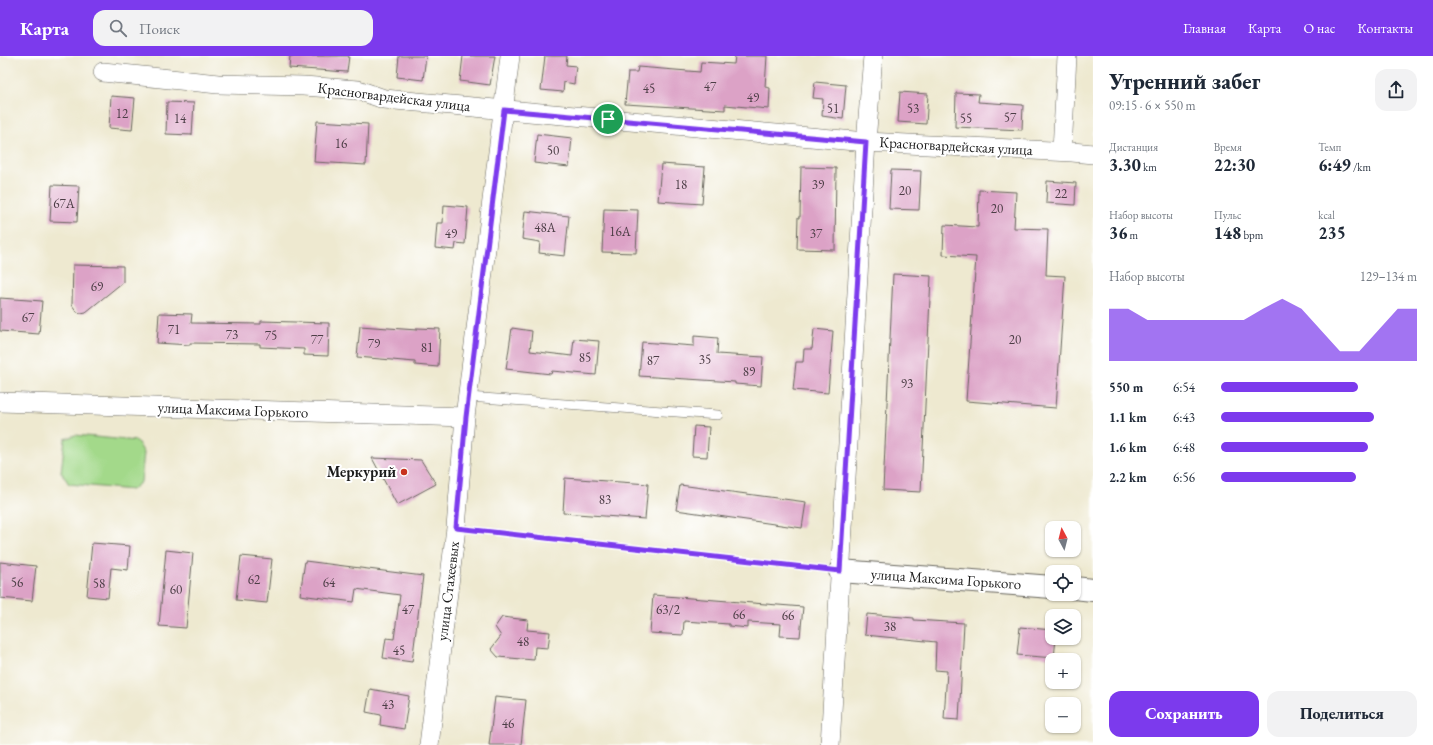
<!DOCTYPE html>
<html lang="ru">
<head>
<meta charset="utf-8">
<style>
  :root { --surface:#fff; --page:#f2f2f3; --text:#1f2937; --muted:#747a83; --accent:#7c3aed }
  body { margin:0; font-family:"EB Garamond",serif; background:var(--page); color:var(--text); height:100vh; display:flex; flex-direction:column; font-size:15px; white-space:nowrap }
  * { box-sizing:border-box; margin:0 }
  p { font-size:13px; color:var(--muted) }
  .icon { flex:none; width:22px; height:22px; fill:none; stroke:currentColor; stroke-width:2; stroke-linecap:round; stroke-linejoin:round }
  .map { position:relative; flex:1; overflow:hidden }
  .side { display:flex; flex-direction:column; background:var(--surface); width:340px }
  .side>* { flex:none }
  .needle { width:26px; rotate:353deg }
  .fabs { position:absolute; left:1045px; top:465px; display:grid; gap:8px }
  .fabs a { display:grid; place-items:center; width:36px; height:36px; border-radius:8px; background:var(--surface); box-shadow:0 1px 3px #0004; font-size:20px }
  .pin { position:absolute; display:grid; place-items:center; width:34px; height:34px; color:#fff; margin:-17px; border:2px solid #fff; border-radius:50%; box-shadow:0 1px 4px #0007 }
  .round { display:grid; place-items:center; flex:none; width:42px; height:42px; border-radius:12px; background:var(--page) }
  .overview { display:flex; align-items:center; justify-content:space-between; height:68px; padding:0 16px }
  h1 { font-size:22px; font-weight:800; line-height:30px }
  .figures { display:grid; grid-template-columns:repeat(3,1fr); gap:6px; height:68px; padding:4px 16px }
  .figures div { display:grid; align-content:center }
  .figures b { font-size:17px; font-weight:800 }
  .figures small { font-size:11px; font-weight:400 }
  .figures p { font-size:11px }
  .chart { height:112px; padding:8px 16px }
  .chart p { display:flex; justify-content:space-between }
  .chart svg { width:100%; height:72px; margin-top:4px; fill:var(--accent); opacity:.7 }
  .action { display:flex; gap:8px; margin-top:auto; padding:8px 16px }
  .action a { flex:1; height:46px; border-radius:12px; background:var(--accent); color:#fff; font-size:16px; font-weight:800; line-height:46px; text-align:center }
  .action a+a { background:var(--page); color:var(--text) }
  ul { padding:0 16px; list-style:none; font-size:13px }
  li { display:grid; grid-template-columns:64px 48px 1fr; align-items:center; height:30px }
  li i { height:10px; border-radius:5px; background:var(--accent) }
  header { display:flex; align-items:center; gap:24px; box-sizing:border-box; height:56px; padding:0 20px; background:var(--accent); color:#fff }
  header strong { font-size:19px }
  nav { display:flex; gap:22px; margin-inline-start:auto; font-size:14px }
  .search { width:280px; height:36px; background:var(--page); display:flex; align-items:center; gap:10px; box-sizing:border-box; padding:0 14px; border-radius:12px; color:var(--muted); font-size:15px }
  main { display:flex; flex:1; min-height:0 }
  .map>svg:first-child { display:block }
  .green { fill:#a3d98a; stroke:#607a53 }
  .building { fill:#dca2c6 }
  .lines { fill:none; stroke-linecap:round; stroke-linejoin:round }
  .service-casing { stroke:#66645b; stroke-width:10 }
  .minor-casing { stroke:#66645b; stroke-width:20 }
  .tertiary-casing { stroke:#66645b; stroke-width:24 }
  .path { stroke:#66645b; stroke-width:2.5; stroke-dasharray:3 3; stroke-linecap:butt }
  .service { stroke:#fff; stroke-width:9 }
  .minor { stroke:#fff; stroke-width:19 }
  .tertiary { stroke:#fff; stroke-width:22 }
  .route-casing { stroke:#fff; stroke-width:8 }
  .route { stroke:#7c3aed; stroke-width:5 }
  .poi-dot { fill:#c8321e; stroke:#fff; stroke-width:1.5 }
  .labels { text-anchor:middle; stroke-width:4; stroke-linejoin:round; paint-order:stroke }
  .number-label { font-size:13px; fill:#4c3e46 }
  .street-label { font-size:15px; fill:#1c1c1c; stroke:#fff }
  .poi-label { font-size:15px; font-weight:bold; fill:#1c1c1c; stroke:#fff; text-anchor:end }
</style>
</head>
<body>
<header>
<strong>Карта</strong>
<div class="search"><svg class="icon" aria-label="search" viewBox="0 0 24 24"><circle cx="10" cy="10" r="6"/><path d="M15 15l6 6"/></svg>Поиск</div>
<nav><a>Главная</a><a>Карта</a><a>О нас</a><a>Контакты</a></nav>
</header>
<main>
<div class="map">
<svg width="1093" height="689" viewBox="0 0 1093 689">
  <rect width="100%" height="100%" fill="#fff"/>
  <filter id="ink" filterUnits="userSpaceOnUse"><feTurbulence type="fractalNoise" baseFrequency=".025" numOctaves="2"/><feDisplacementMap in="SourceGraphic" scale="8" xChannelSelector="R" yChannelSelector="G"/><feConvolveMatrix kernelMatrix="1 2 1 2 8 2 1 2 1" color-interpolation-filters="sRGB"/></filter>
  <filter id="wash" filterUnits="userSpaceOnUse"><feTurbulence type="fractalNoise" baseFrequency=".012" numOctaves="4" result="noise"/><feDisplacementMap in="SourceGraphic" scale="16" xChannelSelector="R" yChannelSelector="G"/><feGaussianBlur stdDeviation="0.9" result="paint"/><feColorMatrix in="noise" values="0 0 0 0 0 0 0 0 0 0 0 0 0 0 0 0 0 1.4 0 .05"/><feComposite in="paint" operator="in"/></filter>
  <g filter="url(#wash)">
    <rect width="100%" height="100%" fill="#eee9d0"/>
    <!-- green -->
    <polygon class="green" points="75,379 137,385 144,397 141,426 132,434 69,428 61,416 65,383"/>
    <g id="blocks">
      <!-- building -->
      <g class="building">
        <polygon points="290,0 349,0 347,16 289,12"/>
        <polygon points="399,0 426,0 423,24 397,21"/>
        <polygon points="463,0 495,0 490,29 460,25"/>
        <polygon points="545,0 567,0 566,9 576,10 574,28 564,26 563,36 541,34"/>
        <polygon points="735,0 767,0 765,31 770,32 769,53 725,49 725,54 625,48 628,16 637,16 638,11 700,16 701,6 734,8"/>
        <polygon points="815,26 846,29 843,63 822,60 823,43 813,42"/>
        <polygon points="900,36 928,38 926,68 898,66"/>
        <polygon points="956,37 979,38 978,46 1023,49 1022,74 955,71"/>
        <polygon points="111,40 135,42 132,74 109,72"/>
        <polygon points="167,46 194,47 192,79 166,78"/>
        <polygon points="317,65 368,68 366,109 314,106"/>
        <polygon points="537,78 572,82 569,111 534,107"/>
        <polygon points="661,108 705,111 702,148 658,145"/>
        <polygon points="801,111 836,112 835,194 797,193 798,161 800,161"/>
        <polygon points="891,114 921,115 919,154 889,153"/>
        <polygon points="1047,125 1076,127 1075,149 1046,147"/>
        <polygon points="52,129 79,130 77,166 50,165"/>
        <polygon points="979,134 1016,136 1014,172 1048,173 1046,219 1065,220 1056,352 966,345 976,201 943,199 944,169 978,171"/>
        <polygon points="444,149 468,151 465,188 456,187 455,194 435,192 437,167 443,167"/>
        <polygon points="604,153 638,154 636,197 602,196"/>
        <polygon points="525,155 569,160 565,200 539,197 540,186 522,183"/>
        <polygon points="73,209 123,210 123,226 86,256 81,257 77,256 72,249"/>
        <polygon points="893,218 931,220 921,436 883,434"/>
        <polygon points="0,242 42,245 39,278 0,275"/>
        <polygon points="159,257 192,258 191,267 261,268 261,265 329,267 328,300 304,299 304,293 260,291 260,288 190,287 190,289 157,287"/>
        <polygon points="360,270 417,274 417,272 440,273 438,311 415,309 415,306 357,301"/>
        <polygon points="512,272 532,275 530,295 572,300 574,283 599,285 596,319 552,315 551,318 506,313"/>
        <polygon points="814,273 833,275 828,337 793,334 796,306 803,306 804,293 812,293"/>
        <polygon points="694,280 718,282 717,298 763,301 761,330 735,328 735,326 639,320 642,286 694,290"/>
        <polygon points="694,370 709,371 707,401 692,400"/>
        <polygon points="372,402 421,404 436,428 397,449"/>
        <polygon points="565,422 648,428 645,463 563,457"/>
        <polygon points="680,429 806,446 802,472 676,454"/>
        <polygon points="92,487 130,490 128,514 111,512 108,542 87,540"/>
        <polygon points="166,494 193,497 186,572 159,570"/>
        <polygon points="241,500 272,503 267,547 236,544"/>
        <polygon points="305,505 423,520 412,606 383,602 386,582 394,583 400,539 356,533 354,546 300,539"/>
        <polygon points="0,506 36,510 32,545 0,542"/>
        <polygon points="653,539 803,551 800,581 780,580 781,568 748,566 748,572 729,570 729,568 684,565 683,579 650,577"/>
        <polygon points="867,558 914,562 914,564 964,567 959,664 944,663 947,615 935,614 936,586 865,579"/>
        <polygon points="502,561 528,564 527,574 550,576 548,592 535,591 534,604 498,601 491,593 501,580 495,571"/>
        <polygon points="1020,571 1052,574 1052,582 1056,582 1054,602 1017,599"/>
        <polygon points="370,633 409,640 404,673 380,669 381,659 366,656"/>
        <polygon points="495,641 526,644 521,689 489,689"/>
      </g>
    </g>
  </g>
  <g filter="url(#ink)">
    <use href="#blocks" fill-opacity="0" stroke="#66645b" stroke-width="1"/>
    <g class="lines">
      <!-- service casing -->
      <g class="service-casing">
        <polyline id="service" points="468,341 718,359"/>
      </g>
      <!-- minor casing -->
      <g class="minor-casing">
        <g id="minor">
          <polyline points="103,16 218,28 303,30 358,34 384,43 866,86 1072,96 1093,98"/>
          <polyline points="1062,95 1067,0"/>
          <polyline points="0,346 465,361"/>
          <polyline points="429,689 456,472 465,361 510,0"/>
          <polyline points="830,689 866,86 873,0"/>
        </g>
      </g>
      <!-- tertiary casing -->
      <g class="tertiary-casing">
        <g id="tertiary">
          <polyline points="840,515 1052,531"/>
          <polyline points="1074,532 1093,534"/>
        </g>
      </g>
      <!-- path -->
      <polyline class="path" points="475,474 820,513"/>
      <!-- service -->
      <use href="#service" class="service"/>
      <!-- minor -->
      <use href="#minor" class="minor"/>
      <!-- tertiary -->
      <use href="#tertiary" class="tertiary"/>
    </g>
  </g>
  <g class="lines" filter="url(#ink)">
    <!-- route casing -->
    <g class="route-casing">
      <polygon id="route" points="504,54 866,86 840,515 456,472 466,361"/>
    </g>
    <!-- route -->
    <use href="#route" class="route"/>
  </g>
  <!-- markers -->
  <circle class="poi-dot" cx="404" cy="416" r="4"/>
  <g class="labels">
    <!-- number labels -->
    <g class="number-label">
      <text x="710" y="35">47</text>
      <text x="649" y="37">45</text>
      <text x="753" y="46">49</text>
      <text x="833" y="57">51</text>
      <text x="913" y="57">53</text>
      <text x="122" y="62">12</text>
      <text x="1010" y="66">57</text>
      <text x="180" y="67">14</text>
      <text x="966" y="67">55</text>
      <text x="341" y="92">16</text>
      <text x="553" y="99">50</text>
      <text x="681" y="133">18</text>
      <text x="818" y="133">39</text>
      <text x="905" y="139">20</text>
      <text x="1061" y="142">22</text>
      <text x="64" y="152">67А</text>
      <text x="997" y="157">20</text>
      <text x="545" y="176">48А</text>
      <text x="620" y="180">16А</text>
      <text x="451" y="182">49</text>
      <text x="816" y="182">37</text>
      <text x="97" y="235">69</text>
      <text x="28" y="266">67</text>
      <text x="174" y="278">71</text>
      <text x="232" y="283">73</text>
      <text x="271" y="284">75</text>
      <text x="317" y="288">77</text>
      <text x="1015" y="288">20</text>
      <text x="374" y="292">79</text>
      <text x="427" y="296">81</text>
      <text x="585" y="306">85</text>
      <text x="705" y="308">35</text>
      <text x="653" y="309">87</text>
      <text x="749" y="320">89</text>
      <text x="907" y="332">93</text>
      <text x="605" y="448">83</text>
      <text x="254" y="528">62</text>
      <text x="17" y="531">56</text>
      <text x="329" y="531">64</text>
      <text x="99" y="532">58</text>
      <text x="176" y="538">60</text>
      <text x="408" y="558">47</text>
      <text x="668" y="558">63/2</text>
      <text x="739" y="563">66</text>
      <text x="788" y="564">66</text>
      <text x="890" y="575">38</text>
      <text x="523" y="590">48</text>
      <text x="399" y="599">45</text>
      <text x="388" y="653">43</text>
      <text x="508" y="672">46</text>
    </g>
    <!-- street labels -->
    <g class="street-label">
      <text transform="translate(394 41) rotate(7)" y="5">Красногвардейская улица</text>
      <text transform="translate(956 90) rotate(3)" y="5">Красногвардейская улица</text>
      <text transform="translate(233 354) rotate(2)" y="5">улица Максима Горького</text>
      <text transform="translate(946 523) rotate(4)" y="5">улица Максима Горького</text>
      <text transform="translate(448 535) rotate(-83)" y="5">улица Стахеевых</text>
    </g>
    <!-- poi labels -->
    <g class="poi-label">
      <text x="396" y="421">Меркурий</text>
    </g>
  </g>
</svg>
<div class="fabs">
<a><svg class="needle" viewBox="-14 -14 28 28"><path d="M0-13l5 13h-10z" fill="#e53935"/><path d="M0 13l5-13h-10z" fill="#747a83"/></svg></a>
<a><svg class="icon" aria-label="locate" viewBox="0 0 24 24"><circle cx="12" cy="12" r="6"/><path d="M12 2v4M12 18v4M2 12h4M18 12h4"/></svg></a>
<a><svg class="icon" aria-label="layers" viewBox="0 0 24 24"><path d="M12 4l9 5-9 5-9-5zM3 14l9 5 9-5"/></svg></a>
<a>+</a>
<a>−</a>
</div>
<div class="pin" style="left:608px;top:63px;background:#1e9e55"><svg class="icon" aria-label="arrive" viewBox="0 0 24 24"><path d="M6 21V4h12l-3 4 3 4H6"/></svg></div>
</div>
<section class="side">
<div class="overview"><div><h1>Утренний забег</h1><p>09:15 · 6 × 550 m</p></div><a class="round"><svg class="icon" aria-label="share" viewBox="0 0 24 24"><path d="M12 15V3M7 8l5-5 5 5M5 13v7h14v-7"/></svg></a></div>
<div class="figures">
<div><p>Дистанция</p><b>3.30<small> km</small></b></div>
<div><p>Время</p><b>22:30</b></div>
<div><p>Темп</p><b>6:49<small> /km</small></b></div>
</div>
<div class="figures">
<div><p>Набор высоты</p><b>36<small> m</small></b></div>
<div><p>Пульс</p><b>148<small> bpm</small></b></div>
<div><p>kcal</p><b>235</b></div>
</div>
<div class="chart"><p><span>Набор высоты</span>129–134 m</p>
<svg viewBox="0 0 160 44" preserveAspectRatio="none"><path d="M0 44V12L10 12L20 19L30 19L40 19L50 19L60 19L70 19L80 12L90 6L100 12L110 25L120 38L130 38L140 25L150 12L160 12V44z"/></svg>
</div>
<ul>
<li><b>550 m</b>6:54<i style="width:70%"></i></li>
<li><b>1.1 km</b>6:43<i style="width:78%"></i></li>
<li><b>1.6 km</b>6:48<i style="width:75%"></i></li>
<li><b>2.2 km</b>6:56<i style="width:69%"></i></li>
</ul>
<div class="action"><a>Сохранить</a><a>Поделиться</a></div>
</section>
</main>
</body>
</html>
